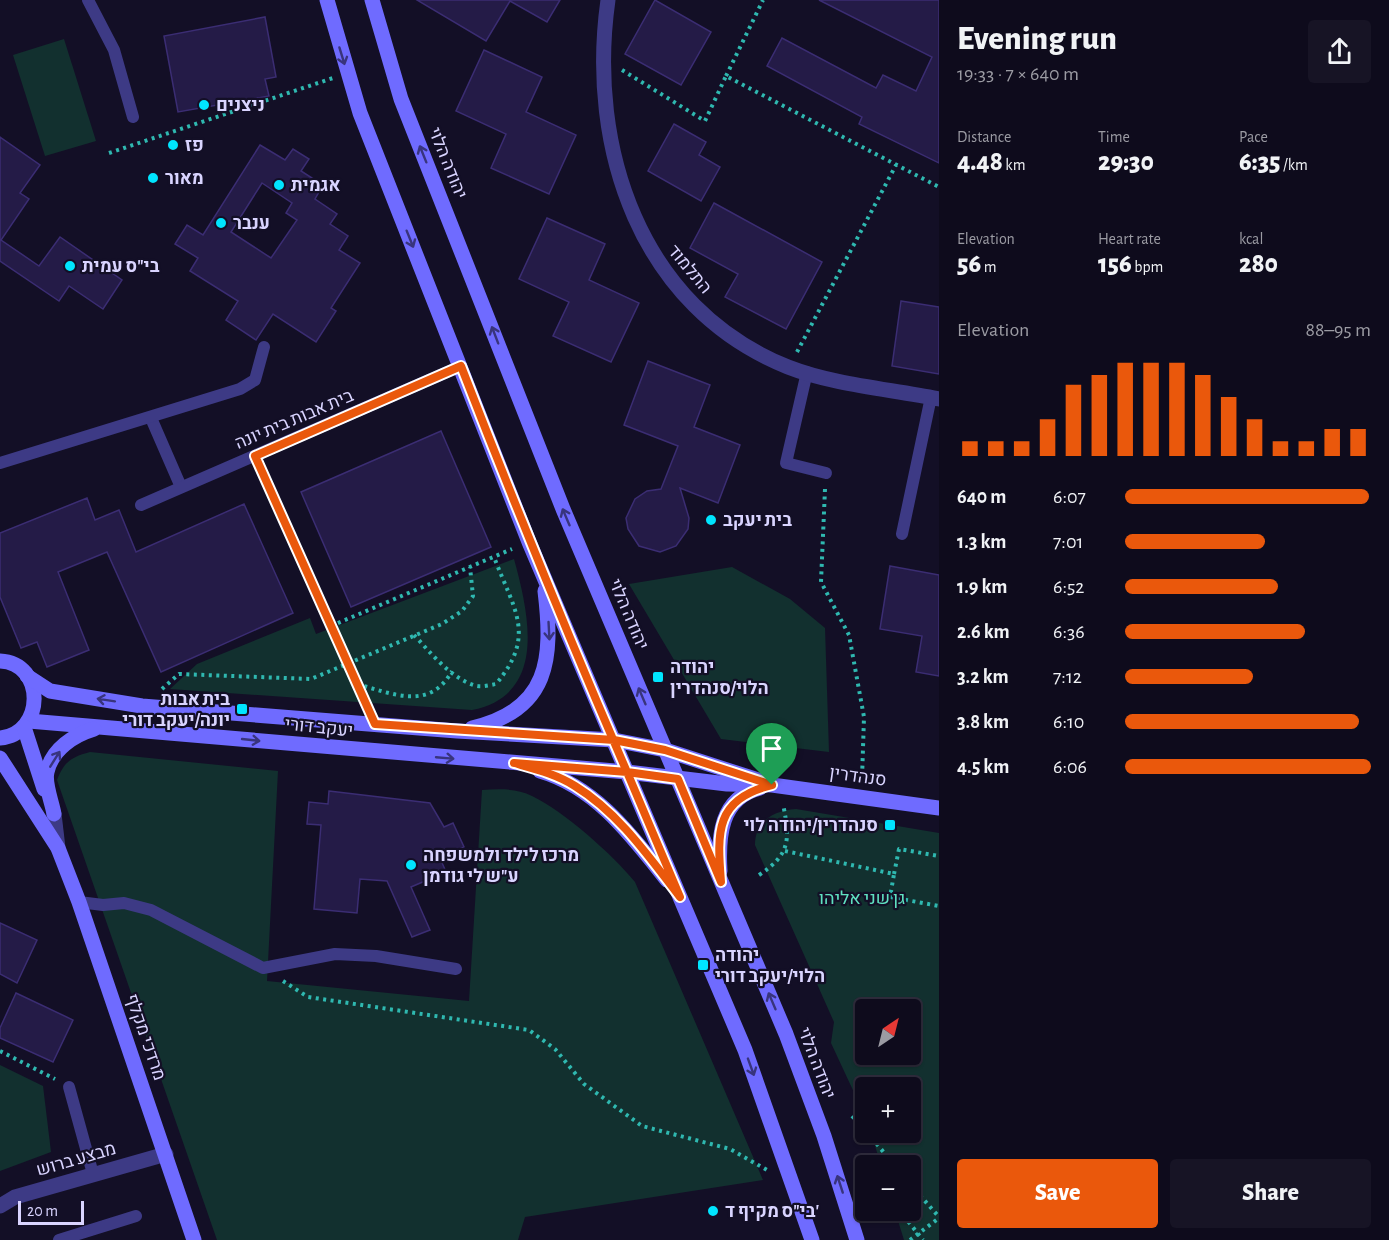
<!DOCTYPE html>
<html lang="en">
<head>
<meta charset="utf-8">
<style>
  :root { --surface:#0e0b1c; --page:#171425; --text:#f1f3f6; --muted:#9b9ba3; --line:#2e2b3b; --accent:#ea580c }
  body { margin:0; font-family:"Alegreya Sans",Heebo,sans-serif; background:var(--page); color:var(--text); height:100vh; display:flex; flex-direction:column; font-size:22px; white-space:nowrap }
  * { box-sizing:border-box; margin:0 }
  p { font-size:20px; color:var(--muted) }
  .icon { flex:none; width:33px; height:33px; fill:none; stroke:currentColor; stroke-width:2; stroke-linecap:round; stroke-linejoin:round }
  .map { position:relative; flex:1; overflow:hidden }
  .side { display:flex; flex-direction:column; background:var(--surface); width:450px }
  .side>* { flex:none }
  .needle { width:39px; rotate:35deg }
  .tools { position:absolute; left:855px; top:999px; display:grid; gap:12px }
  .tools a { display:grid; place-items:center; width:66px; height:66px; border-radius:6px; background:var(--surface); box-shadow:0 2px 4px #0004,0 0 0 2px var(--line); font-size:30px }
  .scale { position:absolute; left:18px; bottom:15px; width:66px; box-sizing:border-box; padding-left:6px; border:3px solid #d9d4ff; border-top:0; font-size:16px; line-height:21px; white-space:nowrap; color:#d9d4ff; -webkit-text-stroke:4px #130f26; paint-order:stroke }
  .pin { position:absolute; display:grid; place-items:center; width:51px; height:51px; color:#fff; margin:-62px -26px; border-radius:50% 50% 50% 0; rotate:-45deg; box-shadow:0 0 6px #0007 }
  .pin .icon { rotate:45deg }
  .round { display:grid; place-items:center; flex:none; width:63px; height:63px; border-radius:6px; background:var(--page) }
  .overview { display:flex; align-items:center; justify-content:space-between; height:102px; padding:0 18px }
  h1 { font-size:33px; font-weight:800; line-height:45px }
  .stats { display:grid; grid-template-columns:repeat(3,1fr); gap:9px; height:102px; padding:6px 18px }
  .stats div { display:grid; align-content:center }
  .stats b { font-size:26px; font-weight:800 }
  .stats small { font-size:16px; font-weight:400 }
  .stats p { font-size:16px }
  .chart { height:168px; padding:12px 18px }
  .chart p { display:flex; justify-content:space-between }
  .chart svg { width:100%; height:108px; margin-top:6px; stroke:var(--accent); stroke-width:6 }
  .button { display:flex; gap:12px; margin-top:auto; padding:12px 18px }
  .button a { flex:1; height:69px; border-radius:6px; background:var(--accent); color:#fff; font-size:24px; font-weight:800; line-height:69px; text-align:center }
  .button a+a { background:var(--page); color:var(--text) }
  ul { padding:0 18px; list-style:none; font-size:20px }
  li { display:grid; grid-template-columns:96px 72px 1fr; align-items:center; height:45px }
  li i { height:15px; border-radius:8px; background:var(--accent) }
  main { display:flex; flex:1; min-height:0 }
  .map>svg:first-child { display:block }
  .green { fill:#12302f; fill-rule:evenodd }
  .building { fill:#241b47; stroke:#3b2d73; stroke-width:1.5; fill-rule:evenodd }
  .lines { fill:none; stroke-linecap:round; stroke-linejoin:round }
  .path { stroke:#2fb8b0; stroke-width:4; stroke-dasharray:3 4.5; stroke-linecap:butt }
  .lane { stroke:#3d3a85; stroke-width:12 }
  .street { stroke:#3d3a85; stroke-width:15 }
  .secondary { stroke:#6f6bff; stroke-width:15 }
  .oneway { stroke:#38347d }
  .route-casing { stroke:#fff; stroke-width:12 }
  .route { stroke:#ea580c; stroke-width:8 }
  .poi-dot { fill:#00e5ff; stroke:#130f26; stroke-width:2 }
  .labels { text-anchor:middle; stroke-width:4.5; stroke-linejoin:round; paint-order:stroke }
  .poi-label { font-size:18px; font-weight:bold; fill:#d9d4ff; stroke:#130f26; text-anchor:start }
  .street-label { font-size:18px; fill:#d9d4ff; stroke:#130f26 }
  .park-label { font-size:18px; fill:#5fe0c0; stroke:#130f26 }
</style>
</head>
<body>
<main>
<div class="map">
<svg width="939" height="1240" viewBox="0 0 939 1240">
  <rect width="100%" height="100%" fill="#130f26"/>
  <!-- green -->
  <g class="green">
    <polygon points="64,39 96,141 45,156 13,55"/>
    <path d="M514,559C529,614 548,695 472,710L170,689L197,664L310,618L316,634Z"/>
    <polygon points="732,567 790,599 825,628 829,752 721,739 629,584"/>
    <path d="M90,752L278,771L267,981L469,1001L482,790C499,789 517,788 532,796C564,811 613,855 635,882L763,1180L525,1217L518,1240H217L57,780C64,762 71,757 90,752Z"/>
    <path d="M796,809L939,833V1240H904L895,1211L910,1210V1166L881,1165L871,1133L910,1132V1088H866L865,1116L831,1043L834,1022L755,845C755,821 773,811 796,809ZM866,1010H910V1054H866Z"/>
    <polygon points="0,1065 43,1086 51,1152 0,1171"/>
  </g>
  <!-- building -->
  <g class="building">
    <polygon points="417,0 560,0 547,22 510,1 486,41"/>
    <polygon points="655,0 711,32 681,85 625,54"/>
    <polygon points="819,0 939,0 939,163 859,124 862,117 767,66 782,38 876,88 883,75 916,91 932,57"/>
    <polygon points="265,17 276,77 265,79 269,96 178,112 164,36"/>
    <polygon points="484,50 542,77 526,112 576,135 549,194 491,168 506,134 456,111"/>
    <polygon points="674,124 706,142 699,155 720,167 701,201 648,171"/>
    <polygon points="0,137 40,165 20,193 29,199 1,240 39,266 60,237 122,280 103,309 69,286 59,301 0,261"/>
    <path d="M260,145L285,160L293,149L309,159L301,171L323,185L315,199L337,214L330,224L348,236L339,250L360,263L331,308L336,311L316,342L273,314L256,340L226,320L238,301L190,271L198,258L175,244L187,225L203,235ZM262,183L292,203L286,213L297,220L271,258L231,232Z"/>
    <polygon points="714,203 822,262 786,329 725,297 738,274 690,248"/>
    <polygon points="547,218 605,244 589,280 639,303 611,362 553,336 569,302 519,279"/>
    <polygon points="901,301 939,307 939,374 892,366"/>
    <polygon points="648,361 710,385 694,427 740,445 718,503 680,488 689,518 688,529 676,546 660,552 639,546 628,529 626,518 635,499 647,491 661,489 678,446 624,425"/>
    <polygon points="441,431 491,547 351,607 301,492"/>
    <polygon points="87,498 95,520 119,510 136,552 244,504 293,613 161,672 107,552 58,572 89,650 47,667 37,642 21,648 0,597 0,533"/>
    <polygon points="890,566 939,575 939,676 916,672 922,636 880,629"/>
    <polygon points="329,791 430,803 444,827 453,823 464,847 440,858 446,872 411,887 430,930 412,937 387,881 360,879 357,913 314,909 321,825 307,824 309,802 328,804"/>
    <polygon points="0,923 37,940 17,983 0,974"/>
    <polygon points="16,993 73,1020 53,1062 0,1038 0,1028"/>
  </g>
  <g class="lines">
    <!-- path -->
    <g class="path">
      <polyline points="622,70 705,121 726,76 939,187"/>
      <polyline points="726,76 763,0"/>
      <polyline points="109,153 333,78"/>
      <polyline points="797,352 896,165"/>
      <polyline points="261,470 367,707"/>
      <polyline points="825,489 821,582 849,635 864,717 862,779"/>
      <polyline points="331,626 512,549"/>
      <path d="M414,635C430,652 452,680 477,686C483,687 490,685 496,684C537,635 514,610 494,557"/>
      <path d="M357,684C393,694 430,711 452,671"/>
      <polyline points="162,689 179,674 311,679 442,624 462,611 473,596 470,567"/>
      <polyline points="785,851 894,874 890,897 939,906"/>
      <polyline points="894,874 899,849 939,856"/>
      <path d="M759,875C791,854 790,839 783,804"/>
      <polyline points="283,981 308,997 529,1030 555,1049 584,1084 642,1126 730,1149 767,1170"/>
      <polyline points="0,1051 55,1079"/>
      <polyline points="852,1116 866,1131"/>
      <polyline points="867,1132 895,1166"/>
      <polyline points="910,1184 939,1217"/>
      <polyline points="899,1210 923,1240"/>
      <polyline points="910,1240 939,1218"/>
    </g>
    <!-- lane -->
    <g class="lane">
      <polyline points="88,0 114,50 133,117"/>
      <polyline points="807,372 786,463 826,473"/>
      <polyline points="151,418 181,487"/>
      <polyline points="0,463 240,389 255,380 264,347"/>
      <polyline points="141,505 461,366"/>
      <polyline points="902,534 931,397"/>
      <polyline points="79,902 103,905 124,903 151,910 263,968 335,954 376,956 456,969"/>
      <polyline points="69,1087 93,1174"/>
      <polyline points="59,1240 136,1216"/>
    </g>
    <!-- street -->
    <g class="street">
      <path d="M608,0C587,148 640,308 788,367C834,385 890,389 939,399"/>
      <polyline points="54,814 58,848"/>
      <polyline points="0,1206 15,1197 166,1154"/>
    </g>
    <!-- secondary -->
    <g class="secondary">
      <polyline points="327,0 360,113 529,542 745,1050 812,1240"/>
      <polyline points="372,0 401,99 563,509 786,1034 824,1136 857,1240"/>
      <path d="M0,661C46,663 45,734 0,738"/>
      <polyline points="27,676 50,691 142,706 457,731 614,740 665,750 758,780"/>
      <polyline points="29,721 627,772 727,784 772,785 939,808"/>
      <polyline points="24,727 44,789"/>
      <path d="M472,728C550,710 553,658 545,591"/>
      <polyline points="0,758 58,848 79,902 194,1240"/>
      <path d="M540,771C596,787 632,836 667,880"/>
      <path d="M54,814C52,802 44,783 47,772C52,749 74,735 94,729"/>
      <path d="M720,871C718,837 720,798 760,788"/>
    </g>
  </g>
  <!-- one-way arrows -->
  <defs><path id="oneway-shaft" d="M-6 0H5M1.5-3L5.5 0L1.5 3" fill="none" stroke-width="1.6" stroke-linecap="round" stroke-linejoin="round" transform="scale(1.5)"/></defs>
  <g class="oneway">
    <use href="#oneway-shaft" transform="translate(342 56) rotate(73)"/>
    <use href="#oneway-shaft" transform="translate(423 154) rotate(-112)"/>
    <use href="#oneway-shaft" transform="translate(410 239) rotate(68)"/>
    <use href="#oneway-shaft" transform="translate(495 335) rotate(-111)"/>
    <use href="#oneway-shaft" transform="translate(566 517) rotate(-113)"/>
    <use href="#oneway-shaft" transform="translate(549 631) rotate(87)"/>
    <use href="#oneway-shaft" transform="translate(642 696) rotate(-113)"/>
    <use href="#oneway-shaft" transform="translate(106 700) rotate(-171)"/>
    <use href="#oneway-shaft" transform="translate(251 740) rotate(6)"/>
    <use href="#oneway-shaft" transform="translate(445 758) rotate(5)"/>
    <use href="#oneway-shaft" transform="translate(55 759) rotate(-58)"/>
    <use href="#oneway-shaft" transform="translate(772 1001) rotate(-113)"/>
    <use href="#oneway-shaft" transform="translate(751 1067) rotate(70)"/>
    <use href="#oneway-shaft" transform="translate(840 1184) rotate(-108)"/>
  </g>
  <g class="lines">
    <!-- route casing -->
    <g class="route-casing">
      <path id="route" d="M772,785L665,750L614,740L375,724L255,456L461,366C514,503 569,638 627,772L514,763C535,769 556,774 575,786C619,813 649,857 680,897L627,772L678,779L721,882C717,832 715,799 772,785"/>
    </g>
    <!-- route -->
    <use href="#route" class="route"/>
  </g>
  <!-- markers -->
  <g class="poi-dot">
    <circle cx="204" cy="105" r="6"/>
    <circle cx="173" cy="145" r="6"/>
    <circle cx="153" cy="178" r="6"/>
    <circle cx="279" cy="185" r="6"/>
    <circle cx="221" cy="223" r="6"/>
    <circle cx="70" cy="266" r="6"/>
    <circle cx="711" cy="520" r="6"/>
    <rect x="652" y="671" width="12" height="12" rx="3"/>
    <rect x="236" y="703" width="12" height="12" rx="3"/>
    <rect x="884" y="819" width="12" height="12" rx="3"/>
    <circle cx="411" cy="865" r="6"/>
    <rect x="697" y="959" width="12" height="12" rx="3"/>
    <circle cx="713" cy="1211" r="6"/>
  </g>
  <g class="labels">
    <!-- poi labels -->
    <g class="poi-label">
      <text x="216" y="111">ניצנים</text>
      <text x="185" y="151">פז</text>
      <text x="165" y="184">מאור</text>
      <text x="291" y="191">אגמית</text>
      <text x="233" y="229">ענבר</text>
      <text x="82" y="272">בי"ס עמית</text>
      <text x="723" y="526">בית יעקב</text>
      <text x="670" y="673">יהודה<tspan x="670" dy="21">הלוי/סנהדרין</tspan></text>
      <text x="230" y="705" text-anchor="end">בית אבות<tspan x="230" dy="21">יונה/יעקב דורי</tspan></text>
      <text x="878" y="831" text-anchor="end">סנהדרין/יהודה לוי</text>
      <text x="423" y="861">מרכז לילד ולמשפחה<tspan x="423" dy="21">ע"ש לי גודמן</tspan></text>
      <text x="715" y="961">יהודה<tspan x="715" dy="21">הלוי/יעקב דורי</tspan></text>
      <text x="725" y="1217">בי"ס מקיף ד'</text>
    </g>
    <!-- street labels -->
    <g class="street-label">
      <text transform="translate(448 163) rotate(68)" y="6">יהודה הלוי</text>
      <text transform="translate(690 269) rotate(50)" y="6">התלמוד</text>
      <text transform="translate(294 419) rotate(-23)" y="6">בית אבות בית יונה</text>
      <text transform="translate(629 614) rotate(67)" y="6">יהודה הלוי</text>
      <text transform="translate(319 727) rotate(6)" y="6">יעקב דורי</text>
      <text transform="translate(858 776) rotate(8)" y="6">סנהדרין</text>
      <text transform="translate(146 1037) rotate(71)" y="6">מרדכי מקלף</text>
      <text transform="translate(817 1063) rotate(69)" y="6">יהודה הלוי</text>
      <text transform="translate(76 1159) rotate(-16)" y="6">מבצע ברוש</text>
    </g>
    <!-- park labels -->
    <g class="park-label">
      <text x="862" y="904">גן שני אליהו</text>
    </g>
  </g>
</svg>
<div class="tools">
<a><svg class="needle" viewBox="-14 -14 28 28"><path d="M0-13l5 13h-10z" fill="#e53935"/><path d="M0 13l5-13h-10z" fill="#9b9ba3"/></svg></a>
<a>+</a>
<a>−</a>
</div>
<div class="scale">20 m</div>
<div class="pin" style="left:772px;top:785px;background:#1e9e55"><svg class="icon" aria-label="arrive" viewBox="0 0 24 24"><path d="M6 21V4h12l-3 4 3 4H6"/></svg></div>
</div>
<section class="side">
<div class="overview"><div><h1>Evening run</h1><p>19:33 · 7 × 640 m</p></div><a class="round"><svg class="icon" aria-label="share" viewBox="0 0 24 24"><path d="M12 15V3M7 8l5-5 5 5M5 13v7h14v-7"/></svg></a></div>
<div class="stats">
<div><p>Distance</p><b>4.48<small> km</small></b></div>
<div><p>Time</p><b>29:30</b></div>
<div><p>Pace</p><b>6:35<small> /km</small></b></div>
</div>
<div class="stats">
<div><p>Elevation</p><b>56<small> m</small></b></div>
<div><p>Heart rate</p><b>156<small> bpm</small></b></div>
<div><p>kcal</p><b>280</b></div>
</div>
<div class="chart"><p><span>Elevation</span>88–95 m</p>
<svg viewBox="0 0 160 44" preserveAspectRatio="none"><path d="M5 44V38M15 44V38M25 44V38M35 44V29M45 44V15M55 44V11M65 44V6M75 44V6M85 44V6M95 44V11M105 44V20M115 44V29M125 44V38M135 44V38M145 44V33M155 44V33"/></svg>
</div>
<ul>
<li><b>640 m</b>6:07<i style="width:99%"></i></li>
<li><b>1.3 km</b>7:01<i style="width:57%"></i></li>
<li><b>1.9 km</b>6:52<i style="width:62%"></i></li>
<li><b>2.6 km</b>6:36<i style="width:73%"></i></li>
<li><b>3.2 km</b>7:12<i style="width:52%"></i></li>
<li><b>3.8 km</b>6:10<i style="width:95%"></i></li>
<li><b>4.5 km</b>6:06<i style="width:100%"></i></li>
</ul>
<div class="button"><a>Save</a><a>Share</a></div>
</section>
</main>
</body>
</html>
